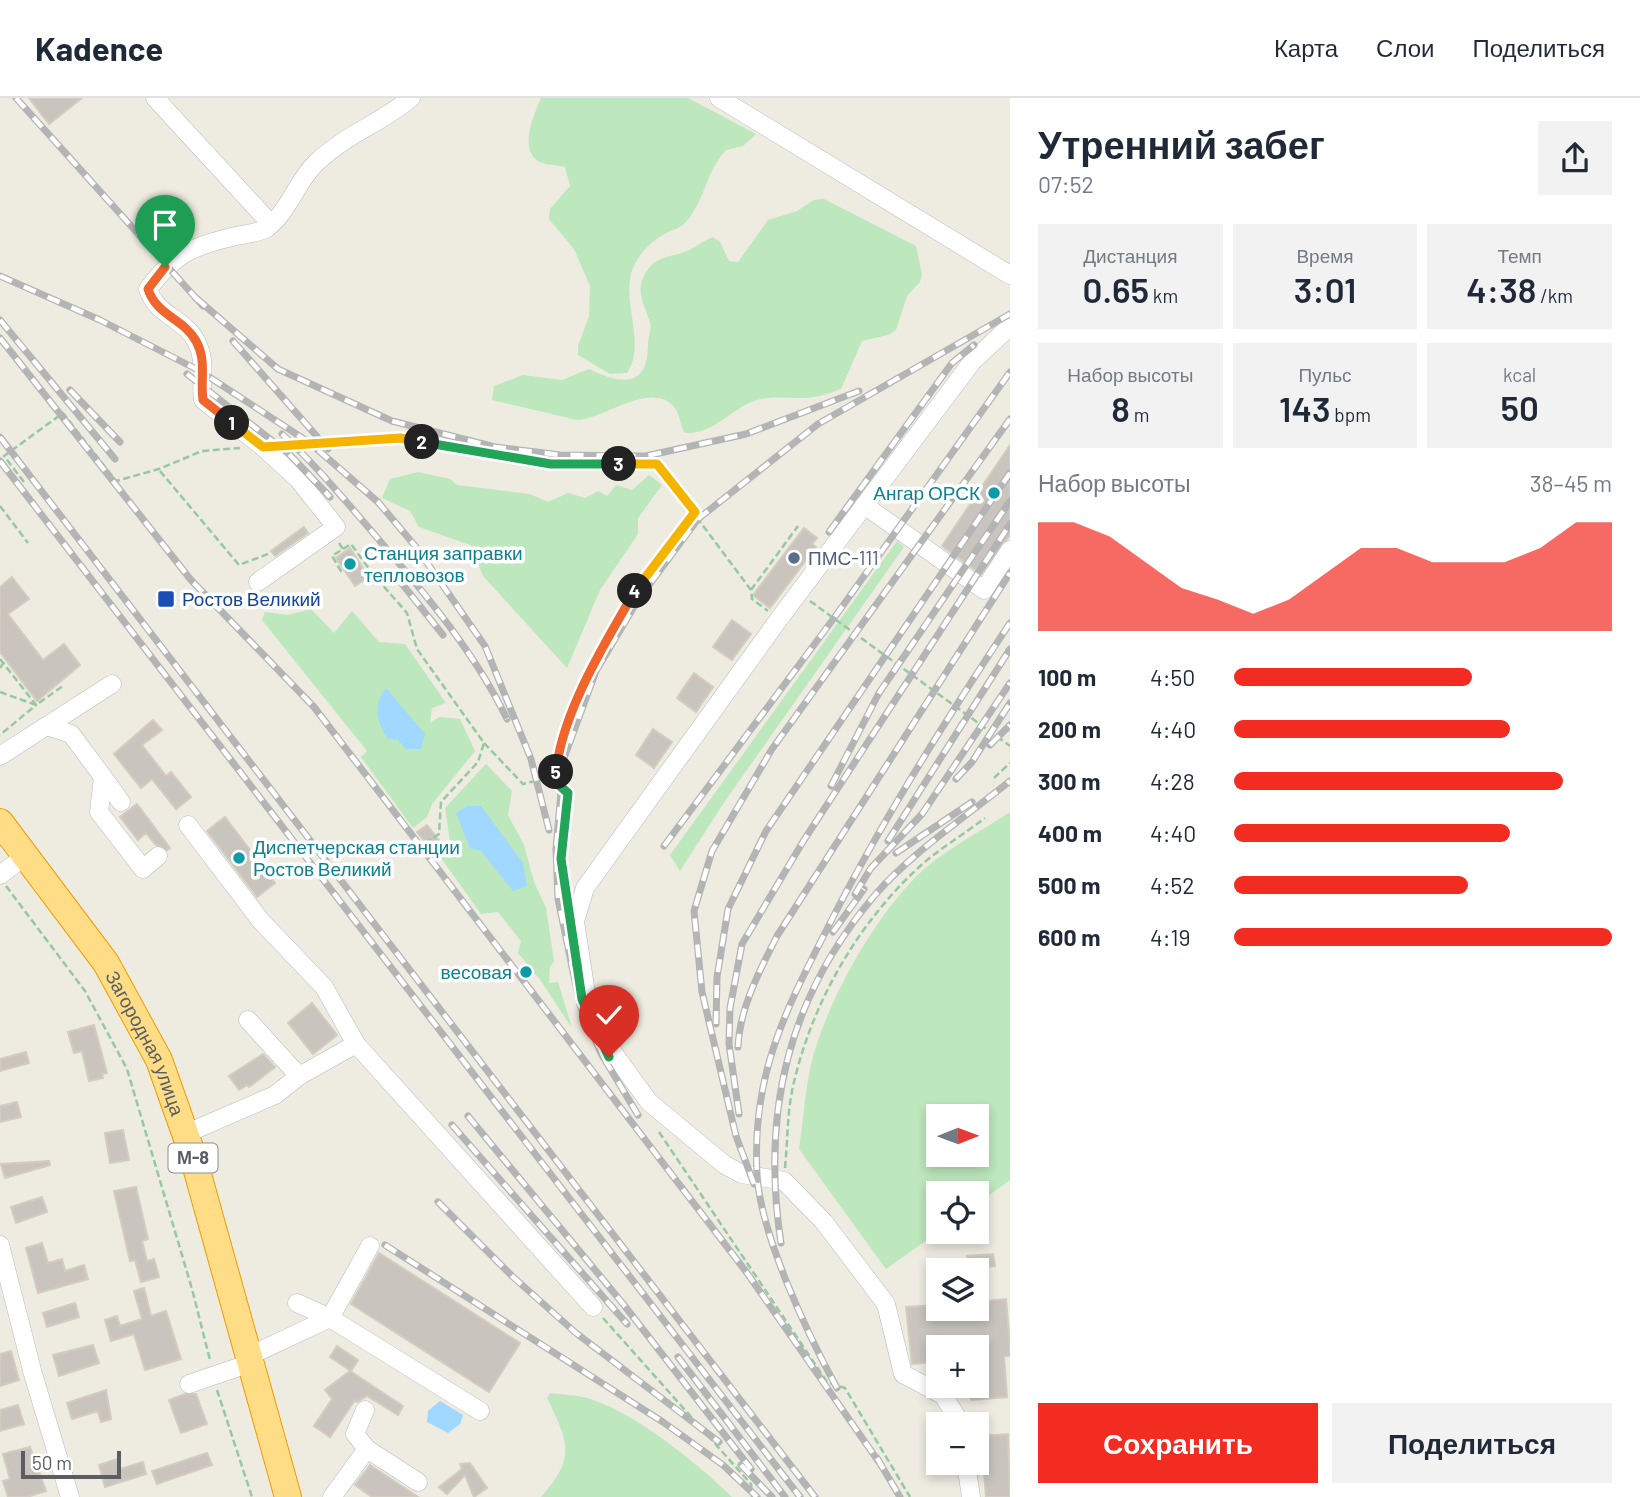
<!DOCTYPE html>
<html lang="ru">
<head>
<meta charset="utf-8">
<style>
  :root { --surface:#fff; --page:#f2f2f3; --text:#1f2937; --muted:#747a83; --line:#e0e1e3; --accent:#f32c22 }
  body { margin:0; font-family:Barlow,sans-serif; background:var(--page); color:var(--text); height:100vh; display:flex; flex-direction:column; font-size:26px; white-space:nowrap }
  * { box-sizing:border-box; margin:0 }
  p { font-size:23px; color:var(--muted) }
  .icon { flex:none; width:38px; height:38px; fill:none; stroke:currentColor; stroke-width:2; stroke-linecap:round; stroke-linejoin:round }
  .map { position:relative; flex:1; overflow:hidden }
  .sheet { display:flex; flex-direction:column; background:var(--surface); width:630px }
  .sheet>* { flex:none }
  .needle { width:46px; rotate:89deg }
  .controls { position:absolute; left:926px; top:1006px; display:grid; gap:14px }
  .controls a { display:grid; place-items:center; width:63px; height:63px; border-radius:0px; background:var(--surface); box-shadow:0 4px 10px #0003; font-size:35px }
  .scale { position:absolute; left:21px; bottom:18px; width:100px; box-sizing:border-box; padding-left:7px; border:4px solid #5a5e63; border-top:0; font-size:19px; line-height:24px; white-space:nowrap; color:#5a5e63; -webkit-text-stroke:5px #fff; paint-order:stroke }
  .pin { position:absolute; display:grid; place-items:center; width:60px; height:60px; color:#fff; margin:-72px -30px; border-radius:50% 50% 50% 0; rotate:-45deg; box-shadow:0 0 7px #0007 }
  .pin .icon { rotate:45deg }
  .km { position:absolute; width:35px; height:35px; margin:-18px; border-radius:50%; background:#222; color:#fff; font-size:19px; line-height:35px; text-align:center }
  .round { display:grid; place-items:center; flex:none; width:74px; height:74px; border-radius:0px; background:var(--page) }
  .head { display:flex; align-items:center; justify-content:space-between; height:119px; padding:0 28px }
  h1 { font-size:38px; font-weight:600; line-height:52px }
  .figures { display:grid; grid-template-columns:repeat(3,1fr); gap:10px; height:119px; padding:7px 28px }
  .figures div { display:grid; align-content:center; border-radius:0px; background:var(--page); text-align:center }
  .figures b { font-size:35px; font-weight:600 }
  .figures small { font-size:19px; font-weight:400 }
  .figures p { font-size:19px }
  .chart { height:196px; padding:14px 28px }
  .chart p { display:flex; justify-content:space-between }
  .chart svg { width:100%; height:126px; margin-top:7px; fill:var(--accent); opacity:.7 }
  .action { display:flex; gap:14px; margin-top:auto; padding:14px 28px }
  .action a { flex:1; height:80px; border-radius:0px; background:var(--accent); color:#fff; font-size:28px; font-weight:600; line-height:80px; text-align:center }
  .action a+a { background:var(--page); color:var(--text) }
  ul { padding:0 28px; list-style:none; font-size:23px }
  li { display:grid; grid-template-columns:112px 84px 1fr; align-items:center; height:52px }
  li i { height:18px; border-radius:9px; background:var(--accent) }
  header { display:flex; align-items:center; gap:42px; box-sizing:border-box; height:98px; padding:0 35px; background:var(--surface); border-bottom:2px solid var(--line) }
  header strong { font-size:33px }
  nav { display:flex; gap:38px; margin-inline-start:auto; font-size:24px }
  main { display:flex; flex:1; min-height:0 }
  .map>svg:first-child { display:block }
  .green { fill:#bde7bc; fill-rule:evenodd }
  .water { fill:#a0d8ff }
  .building { fill:#c9c5be; stroke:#d3ccbf; stroke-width:2 }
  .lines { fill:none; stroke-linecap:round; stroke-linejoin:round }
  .minor-casing { stroke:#b7babf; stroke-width:19 }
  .highway-casing { stroke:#ef9d00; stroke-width:28 }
  .path { stroke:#94c9a2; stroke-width:2.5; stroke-dasharray:7 3.5; stroke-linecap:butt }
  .minor { stroke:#fff; stroke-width:18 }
  .highway { stroke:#ffdd87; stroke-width:26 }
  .rail-casing { stroke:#b3b4b4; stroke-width:7 }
  .rail { stroke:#fff; stroke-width:4.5; stroke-dasharray:13; stroke-linecap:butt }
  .split-1-casing { stroke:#fff; stroke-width:14 }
  .split-2-casing { stroke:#fff; stroke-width:14 }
  .split-3-casing { stroke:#fff; stroke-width:14 }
  .split-4-casing { stroke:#fff; stroke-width:14 }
  .split-5-casing { stroke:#fff; stroke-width:14 }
  .split-6-casing { stroke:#fff; stroke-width:14 }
  .split-7-casing { stroke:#fff; stroke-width:14 }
  .split-1 { stroke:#f0652b; stroke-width:9 }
  .split-2 { stroke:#f5b400; stroke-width:9 }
  .split-3 { stroke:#22a559; stroke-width:9 }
  .split-4 { stroke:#f5b400; stroke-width:9 }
  .split-5 { stroke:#f0652b; stroke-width:9 }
  .split-6 { stroke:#22a559; stroke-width:9 }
  .split-7 { stroke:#22a559; stroke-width:9 }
  .culture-dot { fill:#0f9aa8; stroke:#fff; stroke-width:2.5 }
  .service-dot { fill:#5c6f8a; stroke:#fff; stroke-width:2.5 }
  .transit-dot { fill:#1a4fb4; stroke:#fff; stroke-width:2.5 }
  .labels { text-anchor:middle; stroke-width:7; stroke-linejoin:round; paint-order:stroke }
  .shield { fill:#fff; stroke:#8c8e92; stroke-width:2 }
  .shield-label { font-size:18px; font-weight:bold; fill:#5a5e63 }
  .culture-label { font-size:19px; fill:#0d838f; stroke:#fff; text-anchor:end }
  .service-label { font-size:19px; fill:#4e5e75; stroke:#fff; text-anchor:start }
  .transit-label { font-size:19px; fill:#164399; stroke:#fff; text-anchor:start }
  .street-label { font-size:19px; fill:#5a5e63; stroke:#fff }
</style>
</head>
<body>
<header>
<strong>Kadence</strong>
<nav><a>Карта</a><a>Слои</a><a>Поделиться</a></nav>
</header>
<main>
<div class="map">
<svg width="1010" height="1399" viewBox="0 0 1010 1399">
  <rect width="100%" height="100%" fill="#eeebe1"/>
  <!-- green -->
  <g class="green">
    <path d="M541,0H688L756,36L743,48L726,52C706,73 704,106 684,126C680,130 675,131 670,133C652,142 636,157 631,176C623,207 646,247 627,275L610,276L578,257V248L589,218L590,188L574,151L549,121L550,111L570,88L565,69C558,67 544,67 538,63C518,50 535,15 541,0Z"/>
    <path d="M824,101L916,148L922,176L920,184L907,198L896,232L888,237L862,243L841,291C832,294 823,298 814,299C794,302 773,296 754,303C728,313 714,336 685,335C680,327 680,317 675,310C652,281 603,322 577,322L492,302L494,288L523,277L562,282L589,271C622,287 648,290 648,246C648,239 652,231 650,225C646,210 635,194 644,178C653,159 667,160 684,154C694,151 702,143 713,139L720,144L729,163L738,164L768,122L797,113L814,102Z"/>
    <polygon points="418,374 450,381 457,387 530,396 548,404 568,395 585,400 598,393 607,398 616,387 632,392 649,377 662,387 638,420 638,436 600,492 567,570 483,478 470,447 419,429 410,413 382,400 390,381"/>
    <polygon points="897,443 904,449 725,703 680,773 670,757"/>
    <polygon points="311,511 334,535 352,513 379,544 405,546 446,605 432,610 430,625 439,619 460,621 475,653 432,706 427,719 413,730 361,659 367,653 262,522 265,514 288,517"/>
    <polygon points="486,666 512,693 508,717 524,747 534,784 546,810 554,863 550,869 549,885 558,884 572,930 541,883 518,855 521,843 498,814 481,816 441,760 450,744 445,710"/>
    <path d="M1010,714V1082L977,1106L976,1096H938V1134L886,1171L799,1051C803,1024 805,997 810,971C824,908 874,818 921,774C945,752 983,732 1010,714ZM938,1018H976V1057H938Z"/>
    <path d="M550,1295C564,1297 580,1297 593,1302C638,1317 698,1366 732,1399H541C576,1360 569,1345 547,1300Z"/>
  </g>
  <!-- water -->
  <g class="water">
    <path d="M386,590L425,636L421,651H406L398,642L387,640C376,622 373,607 386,590Z"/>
    <polygon points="467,708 481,708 523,765 527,788 513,793 481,753 470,750 456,715"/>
    <polygon points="440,1303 463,1317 460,1326 448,1335 427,1324 428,1313"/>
  </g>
  <!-- building -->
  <g class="building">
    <polygon points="29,0 82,0 49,26"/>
    <polygon points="1010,347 1010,437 981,476 942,448"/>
    <polygon points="304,429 308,435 275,458 271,453"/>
    <polygon points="804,430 817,440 812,446 816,449 770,510 753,497"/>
    <polygon points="350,450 369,479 355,488 336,460"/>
    <polygon points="12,479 29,501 8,516 43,562 64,546 80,567 37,603 0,554 0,489"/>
    <polygon points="732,522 751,536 732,562 713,549"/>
    <polygon points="694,575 713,589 696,614 677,600"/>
    <polygon points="153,622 162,632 142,647 166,678 171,674 191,699 176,711 152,681 141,690 114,656"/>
    <polygon points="653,631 672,644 654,670 636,657"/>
    <polygon points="137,706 170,750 167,752 156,747 146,735 138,742 120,719"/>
    <polygon points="225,719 275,785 257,799 207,733"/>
    <polygon points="427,727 442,746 433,754 417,734"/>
    <polygon points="605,896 627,930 617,936 599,900"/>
    <polygon points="312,905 337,937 313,956 288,925"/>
    <polygon points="94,927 107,975 102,976 103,980 89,983 82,953 74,955 68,934"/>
    <polygon points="26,954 29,965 0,973 0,961"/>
    <polygon points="263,956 275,969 249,989 247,987 239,992 229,978"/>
    <polygon points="17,1004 21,1019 0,1024 0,1008"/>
    <polygon points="123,1032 129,1062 110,1065 105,1035"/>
    <polygon points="49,1063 50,1067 5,1080 1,1066"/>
    <polygon points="136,1089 148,1141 142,1143 147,1163 154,1161 159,1179 141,1184 135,1162 130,1163 114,1093"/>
    <polygon points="42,1099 47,1114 16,1125 11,1109"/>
    <polygon points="42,1145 48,1165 62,1161 65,1173 84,1167 88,1181 38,1195 26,1150"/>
    <polygon points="379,1155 520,1245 489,1294 351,1206"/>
    <polygon points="993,1156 995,1168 969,1170 967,1158"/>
    <polygon points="144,1190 151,1218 166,1213 181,1261 145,1272 134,1236 111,1243 105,1222 117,1218 120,1228 142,1221 134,1193"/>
    <polygon points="1006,1201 1010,1249 1010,1258 1004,1258 1007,1299 971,1302 970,1288 976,1288 976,1250 938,1250 938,1264 912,1266 906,1209 938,1207 938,1211 976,1211 976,1204"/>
    <polygon points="75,1205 79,1219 47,1229 43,1215"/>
    <polygon points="93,1247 99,1265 59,1278 53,1257"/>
    <polygon points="337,1248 358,1262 351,1273 330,1259"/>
    <polygon points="11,1253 19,1282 0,1288 0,1256"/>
    <polygon points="350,1273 403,1308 398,1317 367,1298 357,1304 355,1302 330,1339 314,1328 332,1301 325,1292"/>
    <polygon points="106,1292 111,1321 101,1324 98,1313 72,1321 67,1305"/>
    <polygon points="185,1296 196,1296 207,1326 181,1335 169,1302"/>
    <polygon points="18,1307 24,1326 0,1333 0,1312"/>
    <polygon points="1008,1336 1010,1399 986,1399 981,1338"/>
    <polygon points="30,1349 46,1393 27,1399 8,1399 3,1383 10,1381 3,1356"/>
    <polygon points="207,1355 212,1367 157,1386 152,1373"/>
    <polygon points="117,1361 120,1371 143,1364 146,1376 105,1389 99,1367"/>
    <polygon points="470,1365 487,1390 474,1399 465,1377 447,1396 439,1389 462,1371 460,1366"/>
    <polygon points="370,1367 418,1399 372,1399 355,1387"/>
  </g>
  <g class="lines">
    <!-- minor casing -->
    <g class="minor-casing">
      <g id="minor">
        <polyline points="155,0 271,126"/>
        <polyline points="719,0 1010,177"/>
        <polyline points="864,407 984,492 1010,452"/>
        <path d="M258,484L336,429L298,381L263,349L203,302C200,281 207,263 196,243C185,221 156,217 148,191C175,155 193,148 236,138C245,136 259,135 267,130C289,113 296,85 315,66C343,38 381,25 411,0"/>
        <polyline points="47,628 71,636 103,679 99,714 143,771 158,758"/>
        <polyline points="0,658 112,586"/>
        <polyline points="103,679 121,704"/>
        <polyline points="188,727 261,823 324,889 356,946"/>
        <polyline points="0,777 16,765"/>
        <polyline points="248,922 299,978"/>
        <polyline points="185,1036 275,997 299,978 356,946 593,1209"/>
        <polyline points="0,1147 33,1276 70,1399"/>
        <polyline points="297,1205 330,1220 370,1148"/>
        <polyline points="249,1258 330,1220 480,1313"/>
        <polyline points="189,1286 236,1270"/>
        <polyline points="961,1326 943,1297 903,1276 886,1206 824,1124 784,1083 742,1076 725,1067 649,1004 614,956 587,902 575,823 585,790 779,521 972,264 1010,228"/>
        <polyline points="367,1351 418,1384"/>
        <polyline points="966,1365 971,1399"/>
        <polyline points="332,1399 367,1351 355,1336 365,1312"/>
      </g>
    </g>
    <!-- highway casing -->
    <g class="highway-casing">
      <g id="highway">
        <path id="s1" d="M0,724L106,865L159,962L192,1055L288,1399"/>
      </g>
    </g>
    <!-- path -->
    <g class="path">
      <polyline points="285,348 400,340 551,366 657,366 751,492 752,501 768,513"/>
      <polyline points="160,373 239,467 268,456"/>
      <polyline points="24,384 4,358 63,315 116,383 159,371 202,353 240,350"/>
      <polyline points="0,408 28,445"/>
      <polyline points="339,445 343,451 332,458 341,473 345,472"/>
      <polyline points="343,451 351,446 372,475 407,515 417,551 484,645 478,664 441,704 439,736 426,745"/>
      <polyline points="751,492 798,428"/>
      <polyline points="810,503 1010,648"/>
      <polyline points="0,561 36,607 0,637"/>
      <polyline points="0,570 6,561"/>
      <polyline points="0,594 36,607 63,588"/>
      <polyline points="484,645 523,686 556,678"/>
      <polyline points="994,680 1010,665"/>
      <polyline points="6,788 85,893 127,971 192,1191 210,1262"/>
      <path d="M566,794L561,761L568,695C562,690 557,685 556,678C551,639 618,516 641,482C657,458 677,436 695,414"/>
      <polyline points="659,1034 827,1284 845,1290 910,1399"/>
      <path d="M785,1070C788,1039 787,1009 795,980C814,902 858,826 917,771C937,752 963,737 985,720"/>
      <polyline points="603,1220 751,1386 752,1399"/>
      <polyline points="217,1292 252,1399"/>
    </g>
    <!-- minor -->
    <use href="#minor" class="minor"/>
    <!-- highway -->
    <use href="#highway" class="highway"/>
    <!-- rail casing -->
    <g class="rail-casing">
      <g id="rail">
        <polyline points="16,0 203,208"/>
        <polyline points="0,178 100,222 200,273 310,345 378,404 416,449 485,548 531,661 549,732"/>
        <polyline points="196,200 278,271 392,323 495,349 560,357 646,358 746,336 859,293"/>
        <polyline points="0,222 115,361"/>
        <polyline points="0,240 191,482 314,609 747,1175 881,1367"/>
        <polyline points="233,243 328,351"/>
        <polyline points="187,276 289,356 330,399"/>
        <polyline points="70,292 120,344"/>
        <path d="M282,336C318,369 348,406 380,443C427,498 475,555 507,621"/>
        <polyline points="0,339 815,1399"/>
        <polyline points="0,363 800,1399"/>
        <polyline points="829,434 952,265 974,247"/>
        <polyline points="395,477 443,537"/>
        <polyline points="990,647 1010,627"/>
        <polyline points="956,681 972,664 1010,605"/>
        <polyline points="831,688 879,595 1010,403"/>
        <polyline points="888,743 1010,551"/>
        <polyline points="664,748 834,520 1010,274"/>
        <polyline points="896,755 972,704"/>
        <polyline points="855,796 871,770 922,716 1010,585"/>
        <polyline points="833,834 864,791"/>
        <polyline points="716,926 717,879 728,811 766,733 1010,375"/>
        <path d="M738,949C740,909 759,874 777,838L1010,475"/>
        <polyline points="739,1016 729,946 730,910 742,846 804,742 1010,426"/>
        <polyline points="638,1017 602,957 580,907 558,801 556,751 564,660 596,573 638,502 698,421 818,326 1010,216"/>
        <polyline points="468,1018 624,1207 751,1371"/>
        <polyline points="452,1027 627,1226"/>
        <polyline points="754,1086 736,1038 702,894 694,813 712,753 772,651 1010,321"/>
        <polyline points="438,1104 512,1178 576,1235 719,1344"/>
        <path d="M781,1145C761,1014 788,899 875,797C910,756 968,717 1010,683"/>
        <polyline points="385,1147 663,1324 723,1367 757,1399"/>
        <polyline points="678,1259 785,1399"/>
        <path d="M837,1290C808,1237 761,1138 757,1077C755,1039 759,998 770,961C783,917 804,876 825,835C879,727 944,625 1010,525"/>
        <polyline points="877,1360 900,1399"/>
        <polyline points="741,1367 772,1399"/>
      </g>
    </g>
    <!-- rail -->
    <use href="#rail" class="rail"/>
  </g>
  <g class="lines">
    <!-- split-1 casing -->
    <g class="split-1-casing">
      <path id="split-1" d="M165,169L148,191C156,217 184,221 196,243C207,263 200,281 203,302L232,325"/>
    </g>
    <!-- split-2 casing -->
    <g class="split-2-casing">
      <polyline id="split-2" points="232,325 263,349 400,340 422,344"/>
    </g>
    <!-- split-3 casing -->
    <g class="split-3-casing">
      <polyline id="split-3" points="422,344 551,366 619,366"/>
    </g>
    <!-- split-4 casing -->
    <g class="split-4-casing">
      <polyline id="split-4" points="619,366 657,366 695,414 635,493"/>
    </g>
    <!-- split-5 casing -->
    <g class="split-5-casing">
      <path id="split-5" d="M556,674C562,614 605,545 635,493"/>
    </g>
    <!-- split-6 casing -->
    <g class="split-6-casing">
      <polyline id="split-6" points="556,674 560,688 568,695 561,761 577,867"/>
    </g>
    <!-- split-7 casing -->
    <g class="split-7-casing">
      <polyline id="split-7" points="577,867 582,901 609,959"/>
    </g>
    <!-- split-1 -->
    <use href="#split-1" class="split-1"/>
    <!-- split-2 -->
    <use href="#split-2" class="split-2"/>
    <!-- split-3 -->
    <use href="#split-3" class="split-3"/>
    <!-- split-4 -->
    <use href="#split-4" class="split-4"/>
    <!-- split-5 -->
    <use href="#split-5" class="split-5"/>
    <!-- split-6 -->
    <use href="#split-6" class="split-6"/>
    <!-- split-7 -->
    <use href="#split-7" class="split-7"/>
  </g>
  <!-- markers -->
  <g class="culture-dot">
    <circle cx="994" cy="395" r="7"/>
    <circle cx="350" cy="466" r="7"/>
    <circle cx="239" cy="760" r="7"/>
    <circle cx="526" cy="874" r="7"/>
  </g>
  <circle class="service-dot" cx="794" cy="460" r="7"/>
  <rect class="transit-dot" x="157" y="492" width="18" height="18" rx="3.5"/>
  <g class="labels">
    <!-- shield labels -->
    <rect class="shield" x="168.5" y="1045.5" width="49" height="29" rx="5"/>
    <g class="shield-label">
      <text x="193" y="1066">М-8</text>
    </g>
    <!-- culture labels -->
    <g class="culture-label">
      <text x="980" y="402">Ангар ОРСК</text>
      <text x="364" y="462" text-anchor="start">Станция заправки<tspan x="364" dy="22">тепловозов</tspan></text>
      <text x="253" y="756" text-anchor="start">Диспетчерская станции<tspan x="253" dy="22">Ростов Великий</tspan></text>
      <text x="512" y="881">весовая</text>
    </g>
    <!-- service labels -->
    <g class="service-label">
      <text x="808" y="467">ПМС-111</text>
    </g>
    <!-- transit labels -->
    <g class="transit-label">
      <text x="182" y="508">Ростов Великий</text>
    </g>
    <!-- street labels -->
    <g class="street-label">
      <text dy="7" stroke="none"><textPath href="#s1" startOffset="266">Загородная улица</textPath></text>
    </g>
  </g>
</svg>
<div class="controls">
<a><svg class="needle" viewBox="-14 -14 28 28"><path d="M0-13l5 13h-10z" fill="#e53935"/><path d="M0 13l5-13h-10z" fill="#747a83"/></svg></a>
<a><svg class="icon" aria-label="locate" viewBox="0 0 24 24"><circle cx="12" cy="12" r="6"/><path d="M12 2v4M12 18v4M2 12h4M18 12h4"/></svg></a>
<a><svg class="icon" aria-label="layers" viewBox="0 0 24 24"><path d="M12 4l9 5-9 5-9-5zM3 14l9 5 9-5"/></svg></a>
<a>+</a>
<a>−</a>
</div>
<div class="scale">50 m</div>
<div class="pin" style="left:165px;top:169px;background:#1e9e55"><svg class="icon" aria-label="arrive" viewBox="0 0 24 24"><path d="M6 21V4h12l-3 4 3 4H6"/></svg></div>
<div class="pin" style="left:609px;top:959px;background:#d93025"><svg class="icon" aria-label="check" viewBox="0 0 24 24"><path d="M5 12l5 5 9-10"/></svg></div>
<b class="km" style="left:232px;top:325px">1</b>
<b class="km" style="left:422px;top:344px">2</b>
<b class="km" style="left:619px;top:366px">3</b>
<b class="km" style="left:635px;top:493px">4</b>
<b class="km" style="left:556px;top:674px">5</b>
</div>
<section class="sheet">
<div class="head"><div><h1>Утренний забег</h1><p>07:52</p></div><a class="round"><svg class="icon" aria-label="share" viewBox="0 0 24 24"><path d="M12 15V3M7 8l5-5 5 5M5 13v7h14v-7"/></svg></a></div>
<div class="figures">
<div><p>Дистанция</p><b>0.65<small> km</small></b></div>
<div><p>Время</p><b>3:01</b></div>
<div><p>Темп</p><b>4:38<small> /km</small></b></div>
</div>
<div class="figures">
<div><p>Набор высоты</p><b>8<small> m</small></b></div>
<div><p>Пульс</p><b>143<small> bpm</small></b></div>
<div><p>kcal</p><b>50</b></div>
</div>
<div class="chart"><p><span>Набор высоты</span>38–45 m</p>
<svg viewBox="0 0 160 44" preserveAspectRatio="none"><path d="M0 44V6L10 6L20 11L30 20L40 29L50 33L60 38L70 33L80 24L90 15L100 15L110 20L120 20L130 20L140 15L150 6L160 6V44z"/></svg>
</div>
<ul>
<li><b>100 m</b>4:50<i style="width:63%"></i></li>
<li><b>200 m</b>4:40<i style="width:73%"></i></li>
<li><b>300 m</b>4:28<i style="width:87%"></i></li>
<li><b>400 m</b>4:40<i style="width:73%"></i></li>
<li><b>500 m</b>4:52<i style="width:62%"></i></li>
<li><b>600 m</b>4:19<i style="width:100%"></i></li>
</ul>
<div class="action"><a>Сохранить</a><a>Поделиться</a></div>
</section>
</main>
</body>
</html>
